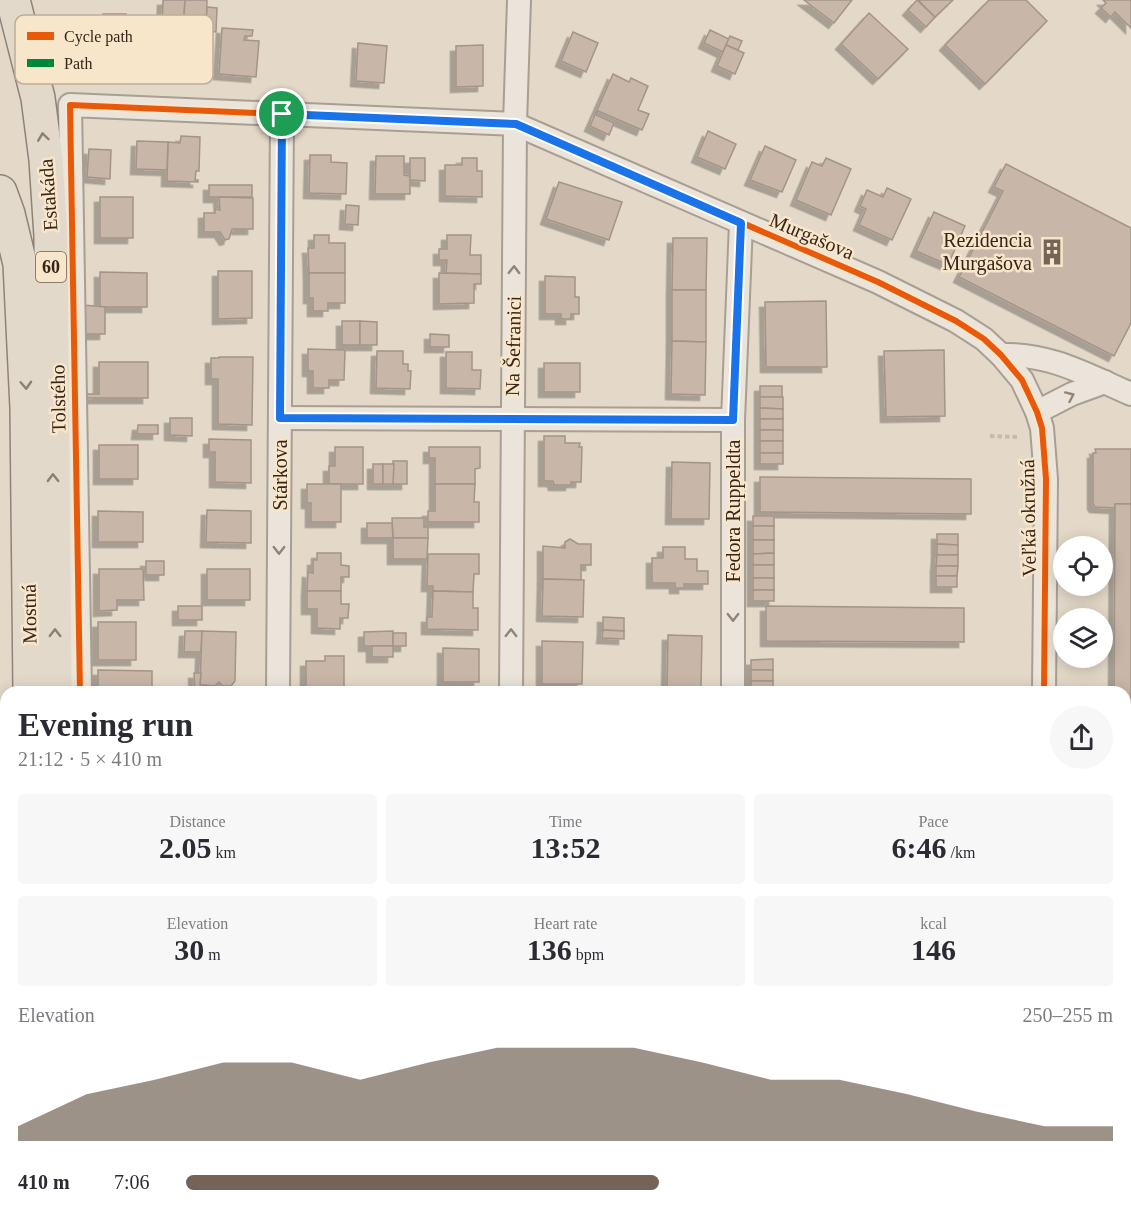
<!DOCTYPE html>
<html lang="en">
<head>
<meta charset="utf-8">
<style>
  :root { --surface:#fff; --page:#f7f7f7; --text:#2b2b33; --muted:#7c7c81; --accent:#746457 }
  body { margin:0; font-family:Georgia,serif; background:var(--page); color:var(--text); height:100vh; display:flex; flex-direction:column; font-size:22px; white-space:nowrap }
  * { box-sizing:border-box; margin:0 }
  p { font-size:20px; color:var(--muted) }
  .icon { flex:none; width:33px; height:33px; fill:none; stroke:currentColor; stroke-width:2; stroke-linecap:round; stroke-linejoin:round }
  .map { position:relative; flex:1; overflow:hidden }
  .sheet { position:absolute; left:0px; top:686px; width:1131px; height:532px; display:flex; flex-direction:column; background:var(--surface); border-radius:18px 18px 0 0; box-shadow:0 3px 15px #0003 }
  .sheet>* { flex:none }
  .tools { position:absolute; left:1053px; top:536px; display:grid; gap:12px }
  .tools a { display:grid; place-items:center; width:60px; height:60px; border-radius:50%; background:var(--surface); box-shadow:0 3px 15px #0003; font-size:30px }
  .pin { position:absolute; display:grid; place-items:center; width:51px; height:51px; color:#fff; margin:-26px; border:3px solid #fff; border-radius:50%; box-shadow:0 2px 6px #0007 }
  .round { display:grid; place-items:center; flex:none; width:63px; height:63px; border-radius:32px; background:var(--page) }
  .overview { display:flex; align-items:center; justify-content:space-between; height:102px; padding:0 18px }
  h1 { font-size:33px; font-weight:600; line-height:45px }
  .metrics { display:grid; grid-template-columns:repeat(3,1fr); gap:9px; height:102px; padding:6px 18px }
  .metrics div { display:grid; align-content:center; border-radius:6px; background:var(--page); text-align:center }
  .metrics b { font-size:30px; font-weight:600 }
  .metrics small { font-size:16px; font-weight:400 }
  .metrics p { font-size:16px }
  .chart { height:168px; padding:12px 18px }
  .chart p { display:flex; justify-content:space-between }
  .chart svg { width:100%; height:108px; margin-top:6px; fill:var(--accent); opacity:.7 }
  ul { padding:0 18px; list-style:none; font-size:20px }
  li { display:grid; grid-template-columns:96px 72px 1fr; align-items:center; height:45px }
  li i { height:15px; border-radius:8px; background:var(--accent) }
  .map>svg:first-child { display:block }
  .green { fill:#d8d4a8 }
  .cemetery { fill:#d1cda9 }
  .building { fill:#c8b6a8; stroke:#a49488; stroke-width:1.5; filter:url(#shadow) }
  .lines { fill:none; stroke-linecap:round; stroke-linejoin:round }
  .minor-casing { stroke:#a99e92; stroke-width:26 }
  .primary-casing { stroke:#8e8379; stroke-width:36 }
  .path { stroke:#c3bab1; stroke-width:4; stroke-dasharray:4.5 3; stroke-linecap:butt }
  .minor { stroke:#ebe4da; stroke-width:22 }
  .primary { stroke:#e3d9cb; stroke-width:33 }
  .rail-casing { stroke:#aaa39b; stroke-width:7 }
  .rail { stroke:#f8e6cb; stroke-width:4.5; stroke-dasharray:14; stroke-linecap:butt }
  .quiet { stroke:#00873e; stroke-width:4.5; stroke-dasharray:9 4.5; stroke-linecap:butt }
  .cycleway-casing { stroke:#f8e6cb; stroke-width:10 }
  .cycleway { stroke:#e8590c; stroke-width:6 }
  .oneway { stroke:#8d7f72 }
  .oneway2 { stroke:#91847a }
  .route-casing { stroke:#fff; stroke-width:12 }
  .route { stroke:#1a73e8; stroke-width:8 }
  .labels { text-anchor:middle; stroke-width:5; stroke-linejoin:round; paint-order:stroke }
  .shield { fill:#f8e6cb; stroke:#715f4f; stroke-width:1.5 }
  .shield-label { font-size:18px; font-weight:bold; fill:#37251a }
  .street-label { font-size:20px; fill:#37251a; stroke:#f8e6cb }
  .poi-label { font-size:20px; fill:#37251a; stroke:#f8e6cb; text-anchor:end }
  .key { fill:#f8e6cb; stroke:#beac96; stroke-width:1.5 }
  .key-label { font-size:16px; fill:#37251a }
</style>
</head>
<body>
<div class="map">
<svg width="1131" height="1217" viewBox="0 0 1131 1217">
  <defs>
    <filter id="shadow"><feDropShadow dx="-5.5" dy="5.5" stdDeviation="0" flood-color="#0004"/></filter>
  </defs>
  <rect width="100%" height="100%" fill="#e4d9c8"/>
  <!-- green -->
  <rect class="green" x="668" y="1212" width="107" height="5"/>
  <!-- cemetery -->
  <polygon class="cemetery" points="81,1212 551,1212 566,1217 81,1217"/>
  <!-- building -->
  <g class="building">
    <polygon points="163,0 185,0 183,32 162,31"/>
    <polygon points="185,0 207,0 206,33 183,32"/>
    <polygon points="804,0 852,0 834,23"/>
    <polygon points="917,0 935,17 926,27 908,10"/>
    <polygon points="918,0 953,0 935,17"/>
    <polygon points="989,0 1026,0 1047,21 985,84 945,45"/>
    <polygon points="1103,0 1131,0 1131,28 1115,12 1111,17 1101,8 1106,3"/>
    <polygon points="207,7 217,8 216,32 206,31"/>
    <polygon points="869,13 908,49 878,79 841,44"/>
    <rect x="103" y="14" width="23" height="10"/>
    <polygon points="222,28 253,30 252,36 245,36 244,40 259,41 256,77 219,74"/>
    <polygon points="710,30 729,39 723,52 704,43"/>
    <polygon points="573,32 598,43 586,72 561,61"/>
    <polygon points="730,36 742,41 738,50 726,45"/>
    <polygon points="358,43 387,46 384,83 356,81"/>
    <polygon points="483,45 483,86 456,87 456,46"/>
    <polygon points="726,45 744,53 735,74 717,66"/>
    <polygon points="613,74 629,82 631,78 648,86 638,110 649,114 642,130 598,111 596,115 614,123 609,135 590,126"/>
    <polygon points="708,131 736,144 725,169 697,157"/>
    <polygon points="181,136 200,137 199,171 196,171 195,180 198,180 198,182 167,181 168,142 180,143"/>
    <polygon points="137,141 168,142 167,170 136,169"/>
    <polygon points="765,146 796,160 782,192 750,180"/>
    <polygon points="89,149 111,150 110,179 87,177"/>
    <polygon points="310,155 331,155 331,162 347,163 346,194 309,193"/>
    <polygon points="376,156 404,156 404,175 410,176 410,194 375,194"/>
    <polygon points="410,158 425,158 425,181 410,180"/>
    <polygon points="462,158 477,158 477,171 482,171 482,197 445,196 445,165 462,165"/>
    <polygon points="826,158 851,169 831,215 796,200 812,162 822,166"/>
    <polygon points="1006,164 1131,228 1131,323 1114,356 959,277 1003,191 994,187"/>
    <polygon points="559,182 622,202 609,240 546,219"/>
    <rect x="209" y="185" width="43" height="12"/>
    <polygon points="887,188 911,199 892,240 859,225 866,209 860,206 867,190 883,197"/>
    <rect x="100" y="197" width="33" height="41"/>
    <polygon points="219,197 253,198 253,229 232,229 229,239 225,240 220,232 204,232 204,213 215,213 215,209 220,210"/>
    <polygon points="346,205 359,206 358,225 345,224"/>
    <polygon points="934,212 965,226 948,265 916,251"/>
    <polygon points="314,235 329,235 329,243 345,243 345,273 309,273 308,248 314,248"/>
    <polygon points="447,235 471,235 470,255 481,255 481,274 446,273 447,260 439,260 439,249 447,249"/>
    <polygon points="673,238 707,238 706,290 672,290"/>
    <polygon points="218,271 252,271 252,318 218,319"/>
    <polygon points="100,272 147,273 147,307 100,307"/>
    <polygon points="309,273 345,273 345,303 328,303 328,311 313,311 313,298 309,298"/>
    <polygon points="439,273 481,274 481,284 474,284 474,303 439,304"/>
    <polygon points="545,276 575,277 575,297 579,297 579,314 571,314 571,319 561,319 561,314 545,314"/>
    <polygon points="672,290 706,290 706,342 672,341"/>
    <polygon points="826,301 827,367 766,367 765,302"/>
    <polygon points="83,305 105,307 105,334 83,334"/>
    <rect x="342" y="321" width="18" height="24"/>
    <polygon points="360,321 377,322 377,345 360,345"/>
    <polygon points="430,334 449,335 449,347 430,347"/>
    <polygon points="672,341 706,342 705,395 671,394"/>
    <polygon points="308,349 345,350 344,380 329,380 329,388 313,388 313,371 308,371"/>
    <polygon points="944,350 945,416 886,417 884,351"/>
    <polygon points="377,351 403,351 403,364 408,364 408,371 411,371 410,389 376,388"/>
    <polygon points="446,352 472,352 472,370 481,370 480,389 446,388"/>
    <polygon points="219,357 253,357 252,425 218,424 218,379 211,379 211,358 219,358"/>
    <polygon points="99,362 148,362 148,398 83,398 83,394 99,394"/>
    <rect x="544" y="363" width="36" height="29"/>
    <rect x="760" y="386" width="22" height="11"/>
    <polygon points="760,397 783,397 783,409 760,408"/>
    <polygon points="760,408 783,409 783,419 760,419"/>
    <polygon points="170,418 192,418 192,436 170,435"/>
    <rect x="760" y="419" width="23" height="11"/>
    <polygon points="138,425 158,425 158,434 137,434"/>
    <rect x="760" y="430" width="23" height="11"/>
    <polygon points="544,436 565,436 565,443 580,443 579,447 582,447 581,482 571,482 571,485 554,485 553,481 544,481"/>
    <polygon points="209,439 251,440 251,483 215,482 215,452 209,452"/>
    <rect x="760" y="441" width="23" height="12"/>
    <rect x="99" y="445" width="39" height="34"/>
    <polygon points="335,447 363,447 363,484 329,484 329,466 335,466"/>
    <polygon points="429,447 480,447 480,468 475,469 475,484 435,484 435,458 429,458"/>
    <polygon points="1095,449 1131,449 1131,504 1115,504 1115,508 1095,507 1093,504 1093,453 1096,453"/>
    <rect x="760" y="453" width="23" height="11"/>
    <rect x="393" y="461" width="14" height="23"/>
    <polygon points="672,462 710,463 709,519 671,519"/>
    <rect x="373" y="464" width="10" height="20"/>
    <polygon points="383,464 394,464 393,484 383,484"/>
    <polygon points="760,477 971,479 971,514 760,512"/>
    <polygon points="307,484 341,484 341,522 311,522 311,503 307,503"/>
    <polygon points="435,484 475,484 474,502 479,502 479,522 428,522 428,511 435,511"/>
    <polygon points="1115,504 1131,504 1131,723 1125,723 1125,692 1114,692"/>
    <polygon points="207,510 251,511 251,543 206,542"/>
    <polygon points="98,511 143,512 143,542 98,542"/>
    <rect x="753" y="516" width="21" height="10"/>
    <polygon points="392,518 424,518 424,527 428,527 428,538 393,538"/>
    <polygon points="367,523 392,523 393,538 367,538"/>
    <rect x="753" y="526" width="21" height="14"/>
    <polygon points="937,534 958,534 958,545 937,544"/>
    <polygon points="393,538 428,538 427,559 393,559"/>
    <polygon points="570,539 578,544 591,544 591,565 581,565 581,580 543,579 543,546 565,548 565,542"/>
    <polygon points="753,540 774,540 774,553 753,554"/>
    <polygon points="937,544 958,545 958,555 937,555"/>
    <polygon points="663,547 685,547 685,559 697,559 697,571 708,571 708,584 684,584 684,588 675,588 675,583 652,583 652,558 663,558"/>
    <polygon points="317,553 341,553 341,565 349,566 349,577 341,577 341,591 307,591 308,572 313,573 313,560 317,560"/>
    <polygon points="774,553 774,565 753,565 753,554"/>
    <polygon points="428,554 479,554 479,574 474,574 473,592 433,591 433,586 427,586"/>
    <polygon points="937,555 958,555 958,566 936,566"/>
    <rect x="146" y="561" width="18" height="14"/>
    <rect x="753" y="565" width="21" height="13"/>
    <polygon points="936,566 958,566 957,576 936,576"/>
    <polygon points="99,569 143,569 144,600 117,600 117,610 99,611"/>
    <rect x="207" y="569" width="43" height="31"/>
    <rect x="936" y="576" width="21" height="11"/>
    <rect x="753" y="578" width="21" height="12"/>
    <polygon points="543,579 584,580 583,617 542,616"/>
    <rect x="753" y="590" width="21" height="11"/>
    <polygon points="307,591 341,591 341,604 349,604 348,618 340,618 340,629 317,628 317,609 307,609"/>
    <polygon points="433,591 473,592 473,608 478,608 478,630 427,629 427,617 432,617"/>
    <rect x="178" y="606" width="24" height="14"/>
    <polygon points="766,606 964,608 964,642 766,641"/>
    <polygon points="603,617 624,618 624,631 603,630"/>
    <rect x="98" y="622" width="38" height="38"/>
    <polygon points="603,630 624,631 624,639 602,638"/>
    <polygon points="185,631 202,631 201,652 184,652"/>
    <polygon points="202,631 236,632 235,681 231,686 223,686 219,682 215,686 200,685"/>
    <polygon points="393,631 393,646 364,646 364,632"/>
    <rect x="393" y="633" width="13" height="13"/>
    <polygon points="668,635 702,636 701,689 667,688"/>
    <polygon points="542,641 583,642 582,684 542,684"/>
    <rect x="372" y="646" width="21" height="11"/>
    <polygon points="443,648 479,649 479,682 443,682"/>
    <polygon points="325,656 344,656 344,692 306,692 306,661 325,661"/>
    <polygon points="773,659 773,670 751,670 751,660"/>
    <polygon points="98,670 152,671 152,692 98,692"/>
    <rect x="751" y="670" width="22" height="11"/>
    <polygon points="194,673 201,673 200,685 215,686 215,692 195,692"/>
    <rect x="751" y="681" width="22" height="10"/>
    <polygon points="667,688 701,689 700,692 667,692"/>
    <rect x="1125" y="723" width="6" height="55"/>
    <polygon points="1125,1048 1131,1048 1131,1092 1125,1091"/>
    <rect x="796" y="1212" width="35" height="5"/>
    <rect x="856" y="1212" width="36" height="5"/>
  </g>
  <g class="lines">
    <!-- minor casing -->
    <g class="minor-casing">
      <g id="minor">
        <path d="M1001,355C1050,353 1087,375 1131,394"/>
        <polyline points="1037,412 1072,394 1105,382"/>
        <polyline points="280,418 733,420"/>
        <polyline points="80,692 70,105 515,124 878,282 956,321 984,339 1001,355 1022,380 1037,412 1042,428 1046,479 1044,692"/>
        <polyline points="278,692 282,114"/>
        <polyline points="511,692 515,124 519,0"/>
        <polyline points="733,692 733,420 741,223"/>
        <polyline points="1125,1143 1131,1142"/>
        <polyline points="1125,1169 1131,1166"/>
        <polyline points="1046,1212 1047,1217"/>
        <polyline points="1076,1217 1079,1212"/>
      </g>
    </g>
    <!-- primary casing -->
    <g class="primary-casing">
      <g id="primary">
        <polyline points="13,0 38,98 46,160 51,236 55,692"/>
        <polyline points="0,192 8,214 20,264 27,408 30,692"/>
        <polyline points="35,1212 35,1217"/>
        <polyline points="59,1212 59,1217"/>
      </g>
    </g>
    <!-- path -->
    <g class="path">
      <polyline points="990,436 1017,437"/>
      <polyline points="781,1217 781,1212"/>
    </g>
    <!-- minor -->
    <use href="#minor" class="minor"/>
    <!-- primary -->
    <use href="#primary" class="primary"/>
    <!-- rail casing -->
    <g class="rail-casing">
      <polyline id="rail" points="0,1153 1,1217"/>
    </g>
    <!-- rail -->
    <use href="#rail" class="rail"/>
    <!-- quiet -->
    <polyline class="quiet" points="0,1081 6,1082"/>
    <!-- cycleway casing -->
    <g class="cycleway-casing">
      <polyline id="cycleway" points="80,692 70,105 515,124 878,282 956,321 984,339 1001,355 1022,380 1037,412 1042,428 1046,479 1044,692"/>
    </g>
    <!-- cycleway -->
    <use href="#cycleway" class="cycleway"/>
  </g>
  <!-- one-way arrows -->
  <defs><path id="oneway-chevron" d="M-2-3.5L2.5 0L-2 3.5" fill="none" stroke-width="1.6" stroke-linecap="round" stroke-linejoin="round" transform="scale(1.5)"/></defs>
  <g class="oneway">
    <use href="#oneway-chevron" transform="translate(43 137) rotate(-98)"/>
    <use href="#oneway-chevron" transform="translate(26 385) rotate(87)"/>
    <use href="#oneway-chevron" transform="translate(53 478) rotate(-91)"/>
    <use href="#oneway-chevron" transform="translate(55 633) rotate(-90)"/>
  </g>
  <g class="oneway2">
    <use href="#oneway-chevron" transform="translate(514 270) rotate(-89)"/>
    <use href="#oneway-chevron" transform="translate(1070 396) rotate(-24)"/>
    <use href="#oneway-chevron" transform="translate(279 550) rotate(90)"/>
    <use href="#oneway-chevron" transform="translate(733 617) rotate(90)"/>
    <use href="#oneway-chevron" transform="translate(511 633) rotate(-90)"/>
  </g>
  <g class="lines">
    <!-- route casing -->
    <g class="route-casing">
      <polygon id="route" points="282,114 516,124 741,223 733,420 280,418"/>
    </g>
    <!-- route -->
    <use href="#route" class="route"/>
  </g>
  <!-- icons -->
  <defs>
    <g id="building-bare" transform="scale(2.07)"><path d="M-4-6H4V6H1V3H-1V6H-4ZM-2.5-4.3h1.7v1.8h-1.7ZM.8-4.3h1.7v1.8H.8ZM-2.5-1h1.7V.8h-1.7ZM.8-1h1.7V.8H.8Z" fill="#746457" stroke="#f8e6cb" stroke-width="2.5" paint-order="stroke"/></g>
  </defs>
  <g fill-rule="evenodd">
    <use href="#building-bare" x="1052" y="252"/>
  </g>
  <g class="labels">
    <!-- shield labels -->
    <rect class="shield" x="36" y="252" width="30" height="30" rx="4.5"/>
    <g class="shield-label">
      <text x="51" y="273">60</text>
    </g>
    <!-- street labels -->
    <g class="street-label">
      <text transform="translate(48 195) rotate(-94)" y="7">Estakáda</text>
      <text transform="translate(812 236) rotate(23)" y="7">Murgašova</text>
      <text transform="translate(513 346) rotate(-89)" y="7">Na Šefranici</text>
      <text transform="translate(58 399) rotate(-91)" y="7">Tolstého</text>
      <text transform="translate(280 475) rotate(-90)" y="7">Stárkova</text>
      <text transform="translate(733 511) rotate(-90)" y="7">Fedora Ruppeldta</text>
      <text transform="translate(1028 518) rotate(-91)" y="7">Veľká okružná</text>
      <text transform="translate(29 614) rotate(-91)" y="7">Mostná</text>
    </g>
    <!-- poi labels -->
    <g class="poi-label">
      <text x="1032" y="247">Rezidencia<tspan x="1032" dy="23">Murgašova</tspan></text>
    </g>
  </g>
  <!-- legend -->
  <rect x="15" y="15" width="198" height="69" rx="9" class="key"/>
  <rect x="27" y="32" width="27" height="8" fill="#e8590c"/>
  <rect x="27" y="59" width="27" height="8" fill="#00873e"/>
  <g class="key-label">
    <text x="64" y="42">Cycle path</text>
    <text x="64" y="69">Path</text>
  </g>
</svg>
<div class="tools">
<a><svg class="icon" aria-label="locate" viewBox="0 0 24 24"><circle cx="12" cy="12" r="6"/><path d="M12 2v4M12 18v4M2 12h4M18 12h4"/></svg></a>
<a><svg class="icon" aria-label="layers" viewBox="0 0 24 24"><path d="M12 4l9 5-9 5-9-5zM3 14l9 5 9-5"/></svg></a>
</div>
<div class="pin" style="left:282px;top:114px;background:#1e9e55"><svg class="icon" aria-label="arrive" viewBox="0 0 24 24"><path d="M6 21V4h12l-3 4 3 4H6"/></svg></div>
<section class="sheet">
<div class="overview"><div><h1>Evening run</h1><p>21:12 · 5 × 410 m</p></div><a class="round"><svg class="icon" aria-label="share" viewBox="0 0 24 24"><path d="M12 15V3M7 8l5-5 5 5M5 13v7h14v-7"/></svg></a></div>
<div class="metrics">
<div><p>Distance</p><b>2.05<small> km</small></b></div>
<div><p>Time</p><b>13:52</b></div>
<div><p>Pace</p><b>6:46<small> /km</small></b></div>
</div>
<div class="metrics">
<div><p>Elevation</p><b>30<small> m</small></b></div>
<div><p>Heart rate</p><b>136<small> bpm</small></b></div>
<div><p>kcal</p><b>146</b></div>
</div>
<div class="chart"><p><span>Elevation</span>250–255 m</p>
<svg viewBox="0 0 160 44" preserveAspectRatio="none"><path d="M0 44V38L10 25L20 19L30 12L40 12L50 19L60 12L70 6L80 6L90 6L100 12L110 19L120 19L130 25L140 32L150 38L160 38V44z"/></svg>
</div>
<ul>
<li><b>410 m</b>7:06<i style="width:51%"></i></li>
</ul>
</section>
</div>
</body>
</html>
